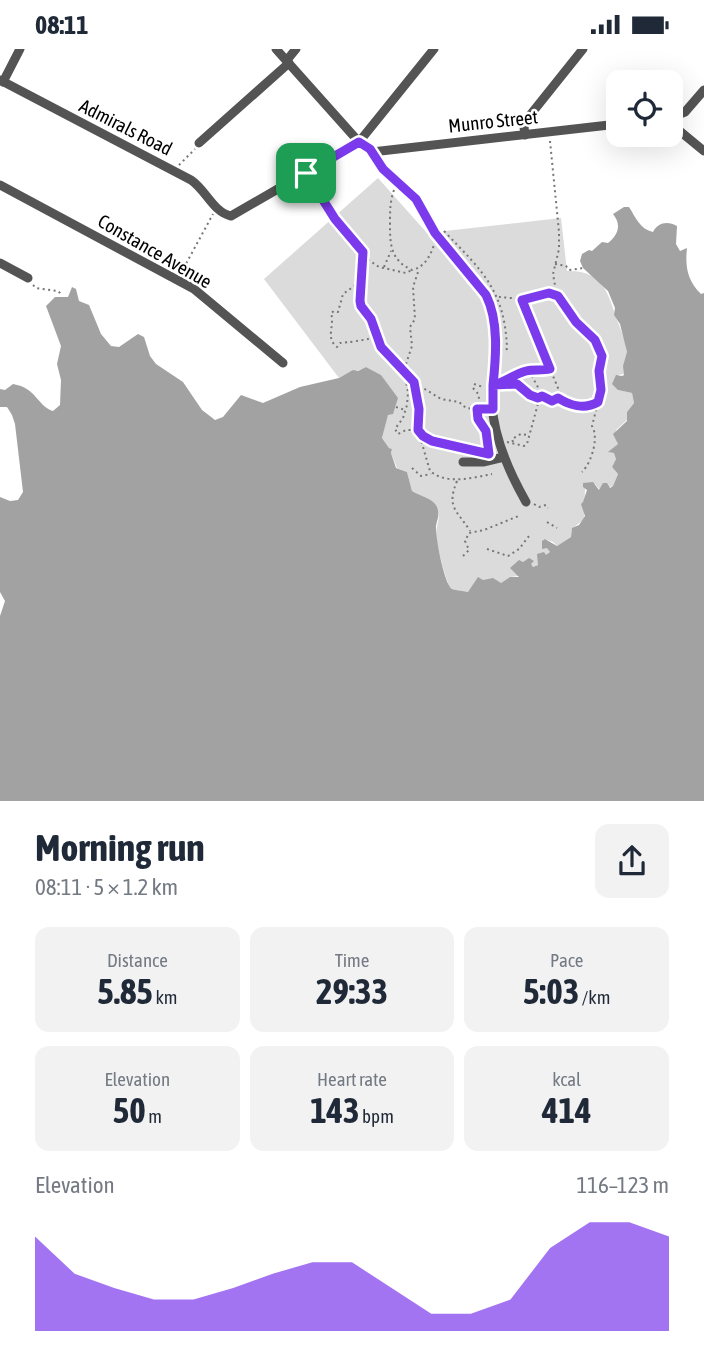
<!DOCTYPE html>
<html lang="en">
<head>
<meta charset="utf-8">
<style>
  :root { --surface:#fff; --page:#f2f2f3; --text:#1f2937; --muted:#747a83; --accent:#7c3aed }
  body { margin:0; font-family:"Asap Condensed",sans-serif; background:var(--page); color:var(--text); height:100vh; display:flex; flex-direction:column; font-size:26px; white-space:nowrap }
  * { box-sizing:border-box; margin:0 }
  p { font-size:23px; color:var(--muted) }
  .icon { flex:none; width:38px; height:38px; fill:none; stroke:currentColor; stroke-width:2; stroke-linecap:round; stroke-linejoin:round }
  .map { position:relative; height:752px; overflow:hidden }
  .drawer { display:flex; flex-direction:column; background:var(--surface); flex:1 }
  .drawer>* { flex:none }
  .fabs { position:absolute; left:606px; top:21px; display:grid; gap:14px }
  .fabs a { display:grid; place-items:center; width:77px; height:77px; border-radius:14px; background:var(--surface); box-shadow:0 7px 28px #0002; font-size:35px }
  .pin { position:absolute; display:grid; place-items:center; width:60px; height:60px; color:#fff; margin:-30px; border-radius:14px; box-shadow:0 4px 10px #0006 }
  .round { display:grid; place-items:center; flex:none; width:74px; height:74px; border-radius:14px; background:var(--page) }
  .summary { display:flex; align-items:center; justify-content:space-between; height:119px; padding:0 35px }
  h1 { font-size:38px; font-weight:700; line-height:52px }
  .stats { display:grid; grid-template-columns:repeat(3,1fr); gap:10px; height:119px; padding:7px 35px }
  .stats div { display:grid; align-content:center; border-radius:14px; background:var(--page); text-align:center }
  .stats b { font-size:35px; font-weight:700 }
  .stats small { font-size:19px; font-weight:400 }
  .stats p { font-size:19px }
  .chart { height:196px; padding:14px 35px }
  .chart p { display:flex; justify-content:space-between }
  .chart svg { width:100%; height:126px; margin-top:7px; fill:var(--accent); opacity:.7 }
  .status { display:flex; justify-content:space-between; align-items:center; height:49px; padding:0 35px; background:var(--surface); direction:ltr }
  .status svg { height:19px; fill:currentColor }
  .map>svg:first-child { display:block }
  .green { fill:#dbdbdb }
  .water { fill:#a2a2a2 }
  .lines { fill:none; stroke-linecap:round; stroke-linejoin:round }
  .path { stroke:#767676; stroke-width:2; stroke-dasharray:2 3.5; stroke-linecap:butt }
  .minor { stroke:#545454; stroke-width:9 }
  .route-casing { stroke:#fff; stroke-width:14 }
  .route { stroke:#7c3aed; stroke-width:9 }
  .labels { text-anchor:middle; stroke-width:5; stroke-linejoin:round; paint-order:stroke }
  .street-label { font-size:19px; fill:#000; stroke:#fff }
</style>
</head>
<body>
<div class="status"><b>08:11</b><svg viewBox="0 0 49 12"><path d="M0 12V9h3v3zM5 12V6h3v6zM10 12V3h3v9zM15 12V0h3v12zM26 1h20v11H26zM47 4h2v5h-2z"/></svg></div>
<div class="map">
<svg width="704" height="752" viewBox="0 0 704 752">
  <rect width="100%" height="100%" fill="#fff"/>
  <!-- green -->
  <path class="green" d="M378,129L427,184L561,169L567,222C603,221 608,244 617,271C621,281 626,293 627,304C628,312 623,317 624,325L618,326V341L632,344L634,354L627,363V371L616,381L618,395L609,403L615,404L616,410L612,418L618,425L613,437L600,441L595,435L585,439L584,470L572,480L571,488L557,497L553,493L545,490L550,503L538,516L533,518L526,511L512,521L519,527L510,528L501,534C483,529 481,528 468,543C464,542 455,541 452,540C446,536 437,495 436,488C435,478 443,465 436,456C430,449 420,447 412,442L407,423L397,419L391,404L392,400L389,399L382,389L388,365L381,326L366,318C357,323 348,323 339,329L264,230Z"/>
  <!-- water -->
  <path class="water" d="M624,158H629C636,169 640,180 653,183C658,173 668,172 677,177L676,195L680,202L687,199C685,217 687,231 701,245L704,244V752H0V567L5,552L0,543V448L10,452L18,451L23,443L15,375L12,366L7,358H0V340L5,341L13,335C37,339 37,357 53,362L60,356L61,331L57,315L61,297L46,257L55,248H68L72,238L76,240L79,252L89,256L101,285L111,297L119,298L138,285L144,288L150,307L156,315L183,333L202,361L215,371L223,368L241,346L263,354L300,338L339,329L353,321L358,322L366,318L381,326L398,349L393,365L388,366L382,389L389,399L392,400L391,404L396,419L407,423L412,442C420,447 431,449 436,456C441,464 437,470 436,477C435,486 444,535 452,540C455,541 464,542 468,543L478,528L483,531L493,529L501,534L510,528H519L510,519L519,511L523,513L529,509L534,512L531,515L533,518L538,516L537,505L544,503L546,506L550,503L547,499L542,500V492L545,490L557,497L571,488L572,479L579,476L585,467L581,455L583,453L587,441L583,438V434L593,433L599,441L603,434H607L610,439L613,437L618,425L612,418L616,410L614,404L608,403L618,395L613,385L627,372V363L634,354L632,344L618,341L612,335L616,326L622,327L624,326L623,317L627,303L620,275L614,266L615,259L608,242L583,219L580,212L582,205L589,201L592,202L602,193L608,194C618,186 622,176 613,165Z"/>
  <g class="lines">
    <!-- path -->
    <g class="path">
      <path d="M550,92L559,183V200L553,225L556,242L576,273L595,291L602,307L599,322L600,346L592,377C599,388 592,413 582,423"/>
      <polyline points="179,116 195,100"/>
      <polyline points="311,130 335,170 359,197 366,209 379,218 406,224 412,221"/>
      <path d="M394,141C390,152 390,162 390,174C390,195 390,211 412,221C425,218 430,207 434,196"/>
      <path d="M444,182C482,222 505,241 507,300L501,301"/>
      <path d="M363,203L360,252L371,270L381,298L416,336L418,381L430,422C447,436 472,429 492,425"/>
      <polyline points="555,215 566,217 569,221 583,219"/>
      <polyline points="384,218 391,202"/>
      <polyline points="181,224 213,165"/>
      <path d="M360,233L343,245L338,263L334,262L331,264C335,277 325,289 337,298L340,294C345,294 372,290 375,288"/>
      <polyline points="33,236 36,239 58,242 62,246"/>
      <path d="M499,248C517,249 544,255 555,237"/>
      <polyline points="529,322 539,340 540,346"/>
      <path d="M504,333C517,320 532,323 550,320"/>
      <polyline points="415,334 441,350 459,353 466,359 486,361"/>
      <polyline points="474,335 483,338"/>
      <polyline points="499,335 517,335 530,346 538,350 542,347 552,352 558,349 560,344 522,251"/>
      <polyline points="473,339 479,346 478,370 486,382 489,405"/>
      <polyline points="560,350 574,358 597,354"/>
      <polyline points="396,358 405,361"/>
      <polyline points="416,381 406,381 398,385 395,380 403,369 407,356 408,343 404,321 412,297 410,278 415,270 413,238 419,220"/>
      <polyline points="420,384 432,392 487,405"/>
      <polyline points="507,393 524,397 527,395 539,351"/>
      <polyline points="513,393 512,390 521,385 527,386"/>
      <polyline points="412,419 421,427 431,425"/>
      <path d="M457,432C446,459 457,461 470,482"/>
      <polyline points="534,455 539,458 546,456 548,459"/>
      <polyline points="547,473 557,479"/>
      <polyline points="487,500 508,507 519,500 529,487 527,486"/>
      <polyline points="463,507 469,501 465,492 469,484 484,481 521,466"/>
    </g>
    <!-- minor -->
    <g class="minor">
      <path d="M276,0L359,93L372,103L382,120L416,150L435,184L486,246C502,280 491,320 492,355C494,390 509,423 526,453"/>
      <polyline points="287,11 296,0"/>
      <path d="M0,31L191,131C206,141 213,163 231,167L359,93L434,0"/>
      <polyline points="3,33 20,0"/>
      <polyline points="670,69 685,63 704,41"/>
      <polyline points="674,69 676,79 704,102"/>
      <polyline points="525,86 524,78 527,70 583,0"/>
      <polyline points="199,94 289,14"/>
      <polyline points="372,103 618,75"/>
      <polyline points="0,136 194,240 283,314"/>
      <polyline points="0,214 28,229"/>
      <polyline points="463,413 483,413 504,408"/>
    </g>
  </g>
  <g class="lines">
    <!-- route casing -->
    <g class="route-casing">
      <path id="route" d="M306,124L335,170L363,203L360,252L361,257L371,270L381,298L414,333L419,360L418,381L423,387L432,392L489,405L486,382L478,370L477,360H493V336C506,333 514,325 526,322C533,320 542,322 550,320L522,251L549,244L558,247L576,273L595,291L602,307L599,322L601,341L598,353C584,361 571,357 558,349L552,352L542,347L538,349L530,346L517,335L493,336C496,308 499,272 486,246L435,184L416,150L383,120L370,100L359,93L306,124"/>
    </g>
    <!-- route -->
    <use href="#route" class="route"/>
  </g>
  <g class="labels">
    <!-- street labels -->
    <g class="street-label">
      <text transform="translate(493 72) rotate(-6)" y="7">Munro Street</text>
      <text transform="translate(126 78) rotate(27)" y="7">Admirals Road</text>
      <text transform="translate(155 202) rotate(30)" y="7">Constance Avenue</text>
    </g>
  </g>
</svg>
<div class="fabs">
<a><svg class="icon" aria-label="locate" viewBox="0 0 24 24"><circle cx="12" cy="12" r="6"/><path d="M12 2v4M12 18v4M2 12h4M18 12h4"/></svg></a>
</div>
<div class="pin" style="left:306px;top:124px;background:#1e9e55"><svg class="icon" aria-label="arrive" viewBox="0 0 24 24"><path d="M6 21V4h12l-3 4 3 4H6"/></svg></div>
</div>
<section class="drawer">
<div class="summary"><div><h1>Morning run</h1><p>08:11 · 5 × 1.2 km</p></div><a class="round"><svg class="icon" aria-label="share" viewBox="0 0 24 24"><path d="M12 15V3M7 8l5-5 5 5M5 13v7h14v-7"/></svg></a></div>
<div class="stats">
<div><p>Distance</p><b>5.85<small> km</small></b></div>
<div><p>Time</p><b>29:33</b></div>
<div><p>Pace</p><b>5:03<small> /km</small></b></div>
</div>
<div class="stats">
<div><p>Elevation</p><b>50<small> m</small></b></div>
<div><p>Heart rate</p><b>143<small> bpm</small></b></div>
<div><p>kcal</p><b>414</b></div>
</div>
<div class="chart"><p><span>Elevation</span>116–123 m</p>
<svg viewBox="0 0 160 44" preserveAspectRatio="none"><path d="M0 44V11L10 24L20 29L30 33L40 33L50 29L60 24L70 20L80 20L90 29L100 38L110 38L120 33L130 15L140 6L150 6L160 11V44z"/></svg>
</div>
</section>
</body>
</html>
